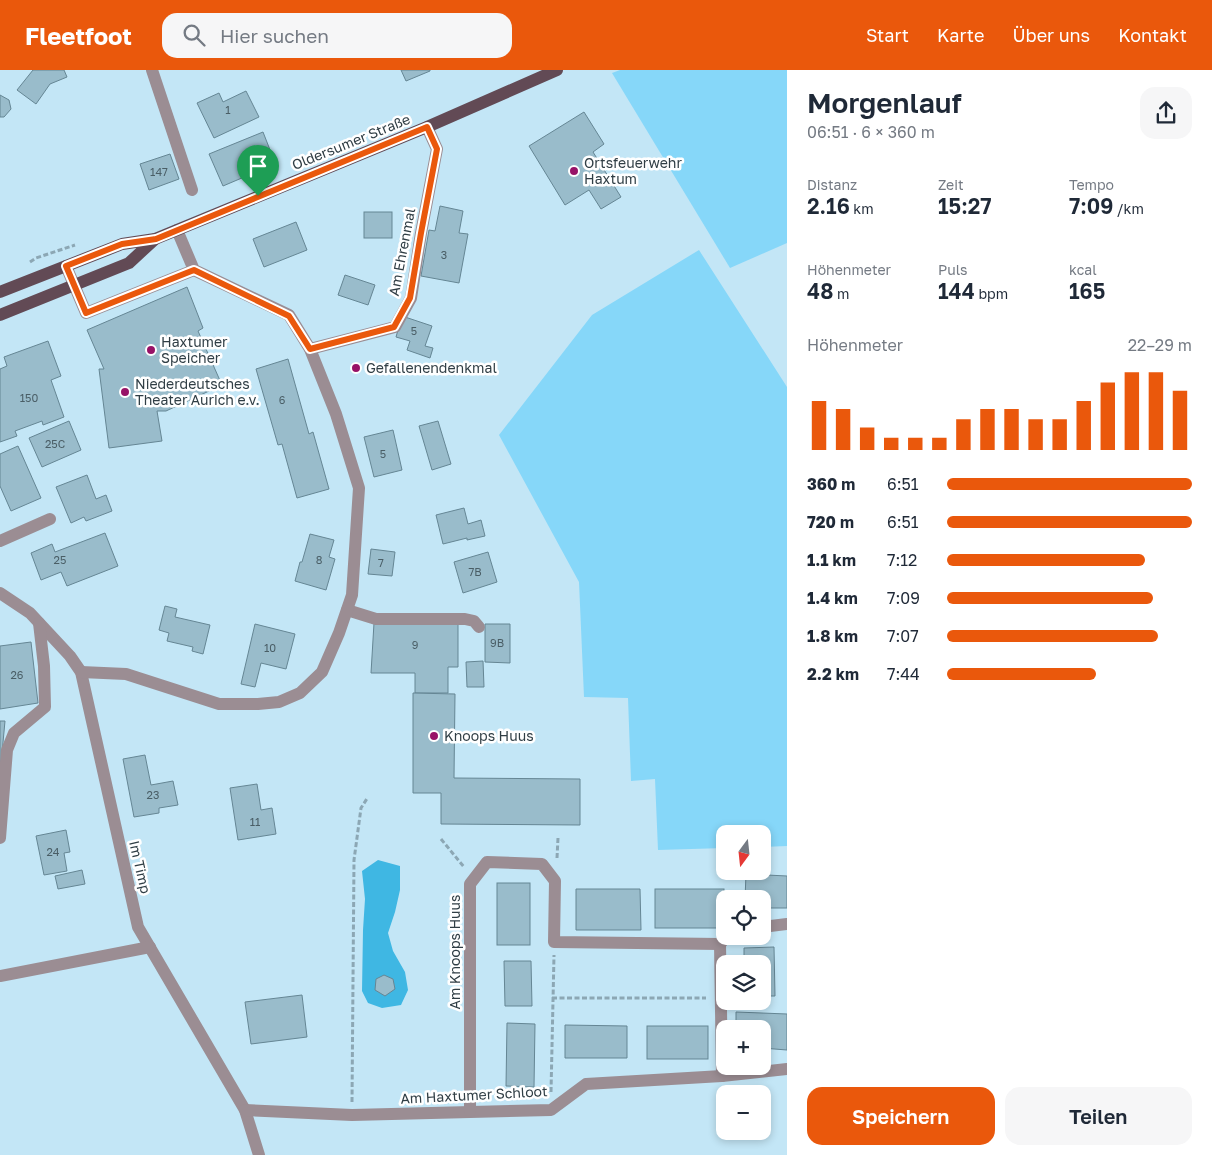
<!DOCTYPE html>
<html lang="de">
<head>
<meta charset="utf-8">
<style>
  :root { --surface:#fff; --page:#f6f6f7; --text:#1f2937; --muted:#747a83; --accent:#ea580c }
  body { margin:0; font-family:"Golos Text",sans-serif; background:var(--page); color:var(--text); height:100vh; display:flex; flex-direction:column; font-size:19px; white-space:nowrap }
  * { box-sizing:border-box; margin:0 }
  p { font-size:16px; color:var(--muted) }
  .icon { flex:none; width:28px; height:28px; fill:none; stroke:currentColor; stroke-width:2; stroke-linecap:round; stroke-linejoin:round }
  .map { position:relative; flex:1; overflow:hidden }
  .drawer { display:flex; flex-direction:column; background:var(--surface); width:425px }
  .drawer>* { flex:none }
  .needle { width:32px; rotate:195deg }
  .buttons { position:absolute; left:716px; top:755px; display:grid; gap:10px }
  .buttons a { display:grid; place-items:center; width:55px; height:55px; border-radius:10px; background:var(--surface); box-shadow:0 2px 8px #0003; font-size:25px }
  .pin { position:absolute; display:grid; place-items:center; width:42px; height:42px; color:#fff; margin:-51px -21px; border-radius:50% 50% 50% 0; rotate:-45deg; box-shadow:0 0 5px #0007 }
  .pin .icon { rotate:45deg }
  .round { display:grid; place-items:center; flex:none; width:52px; height:52px; border-radius:15px; background:var(--page) }
  .head { display:flex; align-items:center; justify-content:space-between; height:85px; padding:0 20px }
  h1 { font-size:28px; font-weight:600; line-height:38px }
  .stats { display:grid; grid-template-columns:repeat(3,1fr); gap:8px; height:85px; padding:5px 20px }
  .stats div { display:grid; align-content:center }
  .stats b { font-size:21px; font-weight:600 }
  .stats small { font-size:14px; font-weight:400 }
  .stats p { font-size:14px }
  .chart { height:140px; padding:10px 20px }
  .chart p { display:flex; justify-content:space-between }
  .chart svg { width:100%; height:90px; margin-top:5px; stroke:var(--accent); stroke-width:6 }
  .action { display:flex; gap:10px; margin-top:auto; padding:10px 20px }
  .action a { flex:1; height:58px; border-radius:15px; background:var(--accent); color:#fff; font-size:20px; font-weight:600; line-height:58px; text-align:center }
  .action a+a { background:var(--page); color:var(--text) }
  ul { padding:0 20px; list-style:none; font-size:16px }
  li { display:grid; grid-template-columns:80px 60px 1fr; align-items:center; height:38px }
  li i { height:12px; border-radius:6px; background:var(--accent) }
  header { display:flex; align-items:center; gap:30px; box-sizing:border-box; height:70px; padding:0 25px; background:var(--accent); color:#fff }
  header strong { font-size:24px }
  nav { display:flex; gap:28px; margin-inline-start:auto; font-size:18px }
  .search { width:350px; height:45px; background:var(--page); display:flex; align-items:center; gap:12px; box-sizing:border-box; padding:0 18px; border-radius:15px; color:var(--muted); font-size:19px }
  main { display:flex; flex:1; min-height:0 }
  .map>svg:first-child { display:block }
  .green { fill:#86d7f9 }
  .water { fill:#3fb7e3 }
  .building { fill:#99bccb; stroke:#658694 }
  .lines { fill:none; stroke-linecap:round; stroke-linejoin:round }
  .path { stroke:#8ca7b4; stroke-width:3; stroke-dasharray:5 2.5; stroke-linecap:butt }
  .minor { stroke:#9b8d93; stroke-width:12 }
  .major { stroke:#624a55; stroke-width:12 }
  .route-casing { stroke:#fff; stroke-width:10 }
  .route { stroke:#ea580c; stroke-width:6 }
  .poi-dot { fill:#971267; stroke:#fff; stroke-width:2 }
  .labels { text-anchor:middle; stroke-width:5; stroke-linejoin:round; paint-order:stroke }
  .number-label { font-size:11px; fill:#4a5e66 }
  .street-label { font-size:14px; fill:#303e45; stroke:#fff }
  .poi-label { font-size:14px; fill:#303e45; stroke:#fff; text-anchor:start }
</style>
</head>
<body>
<header>
<strong>Fleetfoot</strong>
<div class="search"><svg class="icon" aria-label="search" viewBox="0 0 24 24"><circle cx="10" cy="10" r="6"/><path d="M15 15l6 6"/></svg>Hier suchen</div>
<nav><a>Start</a><a>Karte</a><a>Über uns</a><a>Kontakt</a></nav>
</header>
<main>
<div class="map">
<svg width="787" height="1085" viewBox="0 0 787 1085">
  <rect width="100%" height="100%" fill="#c3e6f6"/>
  <!-- green -->
  <g class="green">
    <polygon points="620,0 787,0 787,173 730,198 612,3"/>
    <polygon points="699,180 787,317 787,776 763,777 762,764 725,764 725,778 658,780 655,709 631,711 628,628 584,627 579,512 499,365 592,245"/>
  </g>
  <!-- water -->
  <polygon class="water" points="378,790 400,796 400,820 395,842 388,863 393,881 405,902 408,920 401,935 382,938 368,933 362,921 363,860 365,829 362,801"/>
  <!-- building -->
  <g class="building">
    <polygon points="33,0 64,0 67,7 50,14 36,34 17,20"/>
    <polygon points="401,0 430,0 430,1 406,11"/>
    <polygon points="246,21 259,47 214,68 197,33 219,23 223,32"/>
    <polygon points="0,25 9,30 11,39 4,47 0,47"/>
    <polygon points="584,42 604,74 593,82 621,127 601,139 589,120 565,135 529,76"/>
    <polygon points="263,62 272,85 259,90 263,99 223,116 209,84"/>
    <polygon points="170,84 179,109 149,120 140,94"/>
    <polygon points="440,136 463,141 459,163 468,164 459,213 421,206 429,160 435,161"/>
    <rect x="364" y="142" width="28" height="26"/>
    <polygon points="296,152 307,180 264,197 253,169"/>
    <polygon points="345,205 375,215 368,235 338,225"/>
    <polygon points="187,217 203,258 198,261 222,315 166,341 157,341 162,371 109,378 99,299 104,299 87,260"/>
    <polygon points="402,246 432,256 425,276 433,278 430,288 407,280 410,271 396,267"/>
    <polygon points="48,271 61,306 51,310 64,347 43,355 42,351 15,361 17,366 0,372 0,299 7,296 4,287"/>
    <polygon points="288,289 309,364 313,362 329,419 297,428 282,374 278,375 256,299"/>
    <polygon points="69,351 81,380 42,397 29,368"/>
    <polygon points="438,351 451,394 432,400 419,356"/>
    <polygon points="393,360 402,400 374,407 364,367"/>
    <polygon points="18,376 41,428 11,441 0,416 0,384"/>
    <polygon points="87,405 96,429 106,425 112,441 86,451 84,447 71,453 56,417"/>
    <polygon points="464,438 468,454 481,450 485,466 467,470 467,468 443,474 436,445"/>
    <polygon points="105,463 118,496 67,516 61,502 41,510 31,483 52,474 55,482"/>
    <polygon points="310,464 334,470 329,487 335,489 326,520 295,511 300,492 302,492"/>
    <polygon points="371,479 395,482 392,506 368,504"/>
    <polygon points="488,482 497,512 463,523 454,492"/>
    <polygon points="165,536 177,539 175,547 210,555 203,584 192,581 193,577 167,571 169,563 159,560"/>
    <polygon points="374,553 458,553 458,597 448,597 448,623 415,623 415,603 371,603"/>
    <polygon points="255,554 295,564 286,599 261,593 255,617 241,614"/>
    <polygon points="485,554 510,554 510,593 485,592"/>
    <polygon points="31,572 38,633 0,639 0,576"/>
    <polygon points="483,591 484,617 467,617 466,592"/>
    <polygon points="413,623 455,624 454,708 580,709 580,755 441,754 441,723 413,723"/>
    <polygon points="0,651 5,651 0,705"/>
    <polygon points="145,685 151,715 173,711 178,735 159,738 159,743 134,747 123,689"/>
    <polygon points="257,714 261,740 272,738 276,764 238,770 230,718"/>
    <polygon points="66,760 70,782 64,783 67,801 44,805 36,766"/>
    <polygon points="82,800 85,814 58,819 55,806"/>
    <polygon points="746,804 787,806 787,838 762,838 762,829 745,829"/>
    <rect x="497" y="813" width="33" height="62"/>
    <polygon points="576,819 640,819 641,860 576,860"/>
    <rect x="655" y="819" width="69" height="39"/>
    <polygon points="774,877 775,926 762,926 762,894 744,894 744,878"/>
    <polygon points="504,891 531,891 532,936 505,936"/>
    <polygon points="384,905 393,909 395,919 385,926 375,920 376,909"/>
    <polygon points="302,925 307,967 251,974 245,932"/>
    <polygon points="736,942 787,944 787,980 762,978 762,959 736,959"/>
    <polygon points="507,953 535,954 534,1017 506,1016"/>
    <polygon points="565,955 627,956 627,988 565,988"/>
    <rect x="647" y="956" width="61" height="33"/>
  </g>
  <g class="lines">
    <!-- path -->
    <g class="path">
      <polyline points="30,192 36,188 75,175"/>
      <polyline points="441,769 464,797"/>
      <polyline points="557,788 558,768"/>
      <polyline points="552,928 706,928"/>
      <polyline points="551,1022 554,885"/>
      <polyline points="352,1032 354,790 361,738 368,727"/>
    </g>
    <!-- minor -->
    <g class="minor">
      <polyline points="152,0 192,120"/>
      <polyline points="66,196 86,243 194,200"/>
      <polyline points="310,279 395,257 411,228 421,163 437,79 427,57"/>
      <polyline points="0,471 50,449"/>
      <polyline points="0,523 30,543 70,586 81,602 138,857 245,1040 259,1085"/>
      <polyline points="347,540 376,549 465,549 474,551 479,557"/>
      <polyline points="81,602 126,604 219,634 258,634 279,632 300,623 322,602 339,563 352,525 359,418 336,344 310,279 289,245 194,200 177,160"/>
      <polyline points="0,768 7,680 14,663 45,637 44,596 39,553"/>
      <polyline points="762,857 787,854"/>
      <polyline points="720,874 722,1006"/>
      <polyline points="0,906 150,877"/>
      <polyline points="245,1040 352,1045 551,1040 586,1014 722,1006 787,999"/>
      <polyline points="470,1041 470,814 487,792 542,794 555,811 554,872 720,874 727,866"/>
    </g>
    <!-- major -->
    <g class="major">
      <polyline points="0,222 122,174 155,169 427,57 557,0"/>
      <polyline points="0,245 129,193 155,169"/>
    </g>
  </g>
  <g class="lines">
    <!-- route casing -->
    <g class="route-casing">
      <polygon id="route" points="427,57 437,79 421,163 410,228 394,257 310,279 289,246 194,200 86,243 66,196 122,174 156,169"/>
    </g>
    <!-- route -->
    <use href="#route" class="route"/>
  </g>
  <!-- markers -->
  <g class="poi-dot">
    <circle cx="574" cy="101" r="5"/>
    <circle cx="151" cy="280" r="5"/>
    <circle cx="356" cy="298" r="5"/>
    <circle cx="125" cy="322" r="5"/>
    <circle cx="434" cy="666" r="5"/>
  </g>
  <g class="labels">
    <!-- number labels -->
    <g class="number-label">
      <text x="228" y="44">1</text>
      <text x="159" y="106">147</text>
      <text x="444" y="189">3</text>
      <text x="414" y="265">5</text>
      <text x="29" y="332">150</text>
      <text x="282" y="334">6</text>
      <text x="55" y="378">25C</text>
      <text x="383" y="388">5</text>
      <text x="60" y="494">25</text>
      <text x="319" y="494">8</text>
      <text x="381" y="497">7</text>
      <text x="475" y="506">7B</text>
      <text x="497" y="577">9B</text>
      <text x="415" y="579">9</text>
      <text x="270" y="582">10</text>
      <text x="17" y="609">26</text>
      <text x="153" y="729">23</text>
      <text x="255" y="756">11</text>
      <text x="53" y="786">24</text>
    </g>
    <!-- street labels -->
    <g class="street-label">
      <text transform="translate(351 72) rotate(-22)" y="5">Oldersumer Straße</text>
      <text transform="translate(402 182) rotate(-79)" y="5">Am Ehrenmal</text>
      <text transform="translate(140 797) rotate(77)" y="5">Im Timp</text>
      <text transform="translate(455 882) rotate(-90)" y="5">Am Knoops Huus</text>
      <text transform="translate(474 1025) rotate(-3)" y="5">Am Haxtumer Schloot</text>
    </g>
    <!-- poi labels -->
    <g class="poi-label">
      <text x="584" y="98">Ortsfeuerwehr<tspan x="584" dy="16">Haxtum</tspan></text>
      <text x="161" y="277">Haxtumer<tspan x="161" dy="16">Speicher</tspan></text>
      <text x="366" y="303">Gefallenendenkmal</text>
      <text x="135" y="319">Niederdeutsches<tspan x="135" dy="16">Theater Aurich e.v.</tspan></text>
      <text x="444" y="671">Knoops Huus</text>
    </g>
  </g>
</svg>
<div class="buttons">
<a><svg class="needle" viewBox="-14 -14 28 28"><path d="M0-13l5 13h-10z" fill="#e53935"/><path d="M0 13l5-13h-10z" fill="#747a83"/></svg></a>
<a><svg class="icon" aria-label="locate" viewBox="0 0 24 24"><circle cx="12" cy="12" r="6"/><path d="M12 2v4M12 18v4M2 12h4M18 12h4"/></svg></a>
<a><svg class="icon" aria-label="layers" viewBox="0 0 24 24"><path d="M12 4l9 5-9 5-9-5zM3 14l9 5 9-5"/></svg></a>
<a>+</a>
<a>−</a>
</div>
<div class="pin" style="left:258px;top:126px;background:#1e9e55"><svg class="icon" aria-label="arrive" viewBox="0 0 24 24"><path d="M6 21V4h12l-3 4 3 4H6"/></svg></div>
</div>
<section class="drawer">
<div class="head"><div><h1>Morgenlauf</h1><p>06:51 · 6 × 360 m</p></div><a class="round"><svg class="icon" aria-label="share" viewBox="0 0 24 24"><path d="M12 15V3M7 8l5-5 5 5M5 13v7h14v-7"/></svg></a></div>
<div class="stats">
<div><p>Distanz</p><b>2.16<small> km</small></b></div>
<div><p>Zeit</p><b>15:27</b></div>
<div><p>Tempo</p><b>7:09<small> /km</small></b></div>
</div>
<div class="stats">
<div><p>Höhenmeter</p><b>48<small> m</small></b></div>
<div><p>Puls</p><b>144<small> bpm</small></b></div>
<div><p>kcal</p><b>165</b></div>
</div>
<div class="chart"><p><span>Höhenmeter</span>22–29 m</p>
<svg viewBox="0 0 160 44" preserveAspectRatio="none"><path d="M5 44V20M15 44V24M25 44V33M35 44V38M45 44V38M55 44V38M65 44V29M75 44V24M85 44V24M95 44V29M105 44V29M115 44V20M125 44V11M135 44V6M145 44V6M155 44V15"/></svg>
</div>
<ul>
<li><b>360 m</b>6:51<i style="width:100%"></i></li>
<li><b>720 m</b>6:51<i style="width:100%"></i></li>
<li><b>1.1 km</b>7:12<i style="width:81%"></i></li>
<li><b>1.4 km</b>7:09<i style="width:84%"></i></li>
<li><b>1.8 km</b>7:07<i style="width:86%"></i></li>
<li><b>2.2 km</b>7:44<i style="width:61%"></i></li>
</ul>
<div class="action"><a>Speichern</a><a>Teilen</a></div>
</section>
</main>
</body>
</html>
